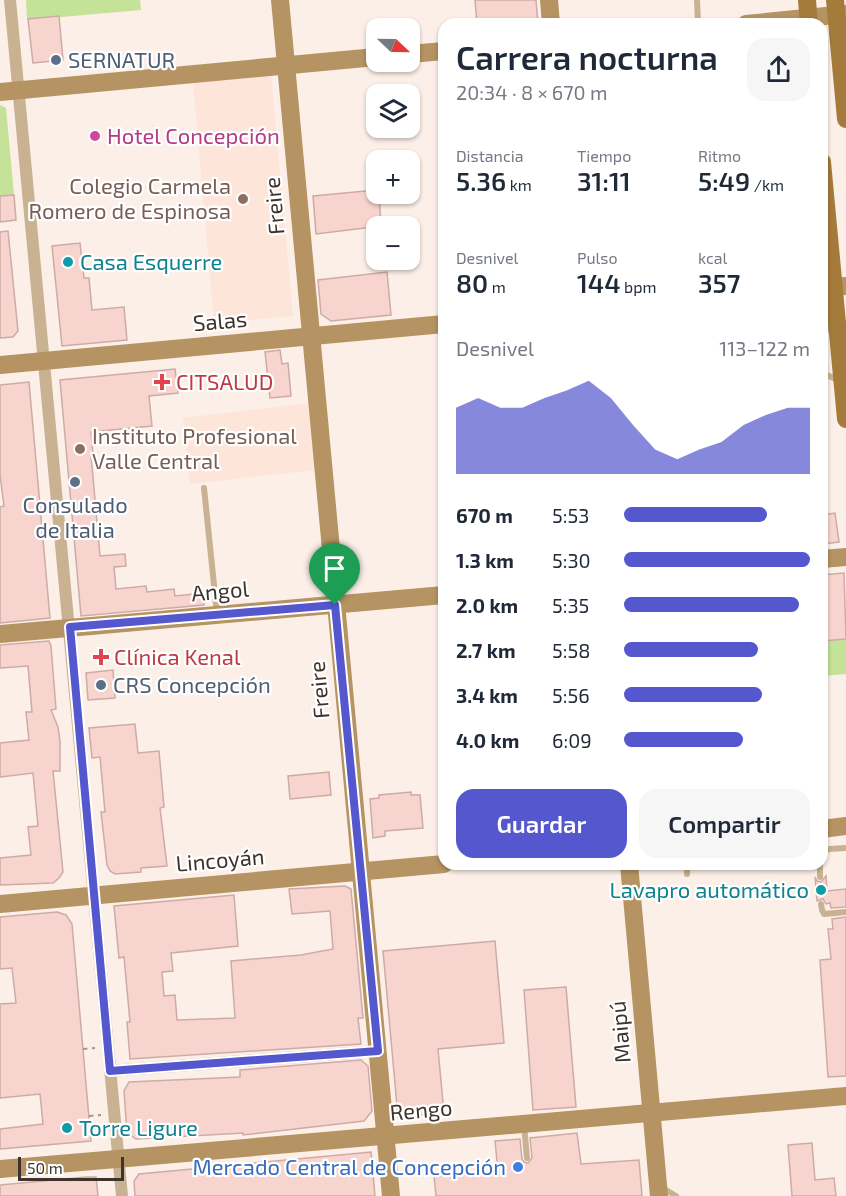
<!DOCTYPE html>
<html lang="es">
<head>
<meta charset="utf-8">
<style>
  :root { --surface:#fff; --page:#f6f6f7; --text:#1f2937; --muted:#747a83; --accent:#5457ce }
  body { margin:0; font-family:"Exo 2",sans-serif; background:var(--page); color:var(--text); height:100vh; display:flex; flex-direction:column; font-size:22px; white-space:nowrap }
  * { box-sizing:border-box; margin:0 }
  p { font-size:20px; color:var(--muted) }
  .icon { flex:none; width:33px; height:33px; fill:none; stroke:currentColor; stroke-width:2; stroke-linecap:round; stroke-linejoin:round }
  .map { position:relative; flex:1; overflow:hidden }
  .panel { position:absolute; left:438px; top:18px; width:390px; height:852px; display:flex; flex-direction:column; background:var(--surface); border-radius:18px; box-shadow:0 2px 4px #0004 }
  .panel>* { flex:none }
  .needle { width:39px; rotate:112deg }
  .tools { position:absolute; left:366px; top:18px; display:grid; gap:12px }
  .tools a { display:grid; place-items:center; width:54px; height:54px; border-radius:12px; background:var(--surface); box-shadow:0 2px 4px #0004; font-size:30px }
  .scale { position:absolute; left:18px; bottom:15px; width:106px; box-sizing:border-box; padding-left:6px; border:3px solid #3e332c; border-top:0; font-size:16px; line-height:21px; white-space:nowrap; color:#3e332c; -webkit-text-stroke:4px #fff; paint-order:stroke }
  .pin { position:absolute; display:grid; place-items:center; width:51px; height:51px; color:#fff; margin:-62px -26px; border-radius:50% 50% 50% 0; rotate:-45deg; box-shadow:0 0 6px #0007 }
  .pin .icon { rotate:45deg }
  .round { display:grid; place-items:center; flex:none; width:63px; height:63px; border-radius:18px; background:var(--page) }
  .summary { display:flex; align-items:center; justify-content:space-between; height:102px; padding:0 18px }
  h1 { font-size:33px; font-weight:600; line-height:45px }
  .stats { display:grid; grid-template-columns:repeat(3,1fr); gap:9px; height:102px; padding:6px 18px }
  .stats div { display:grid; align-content:center }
  .stats b { font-size:26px; font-weight:600 }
  .stats small { font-size:16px; font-weight:400 }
  .stats p { font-size:16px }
  .chart { height:168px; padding:12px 18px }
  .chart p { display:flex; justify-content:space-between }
  .chart svg { width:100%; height:108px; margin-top:6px; fill:var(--accent); opacity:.7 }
  .button { display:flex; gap:12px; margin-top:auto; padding:12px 18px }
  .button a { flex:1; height:69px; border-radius:18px; background:var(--accent); color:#fff; font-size:24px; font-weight:600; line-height:69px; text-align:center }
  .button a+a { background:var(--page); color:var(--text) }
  ul { padding:0 18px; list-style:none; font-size:20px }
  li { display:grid; grid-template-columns:96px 72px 1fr; align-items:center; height:45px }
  li i { height:15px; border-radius:8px; background:var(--accent) }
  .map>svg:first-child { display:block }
  .built { fill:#fde5d9 }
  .green { fill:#c4e298 }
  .building { fill:#f8d4ce; stroke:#ceaba6; stroke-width:1.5 }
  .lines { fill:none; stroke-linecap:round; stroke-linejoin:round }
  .path { stroke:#a1958e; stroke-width:2; stroke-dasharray:4.5 4.5; stroke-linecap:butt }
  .lane { stroke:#c9b292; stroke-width:6 }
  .street { stroke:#c9b292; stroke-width:12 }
  .secondary { stroke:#b59362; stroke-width:18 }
  .primary { stroke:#a57b3b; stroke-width:18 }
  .route-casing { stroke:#fff; stroke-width:12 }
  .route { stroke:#5457ce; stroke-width:8 }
  .service-dot { fill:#5c6f8a; stroke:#fff; stroke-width:2 }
  .hotel-dot { fill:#d1479c; stroke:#fff; stroke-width:2 }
  .education-dot { fill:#8d6e63; stroke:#fff; stroke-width:2 }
  .culture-dot { fill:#0f9aa8; stroke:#fff; stroke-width:2 }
  .health-dot { fill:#e0444e; stroke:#fff; stroke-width:2 }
  .shop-dot { fill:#3f7fe0; stroke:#fff; stroke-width:2 }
  .labels { text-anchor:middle; stroke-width:4.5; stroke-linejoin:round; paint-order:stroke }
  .service-label { font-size:22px; fill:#4e5e75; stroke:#fff; text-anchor:start }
  .hotel-label { font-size:22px; fill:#b23c85; stroke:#fff; text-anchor:start }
  .education-label { font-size:22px; fill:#785e54; stroke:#fff; text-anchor:end }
  .street-label { font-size:22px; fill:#3e332c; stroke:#fff }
  .culture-label { font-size:22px; fill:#0d838f; stroke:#fff; text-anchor:start }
  .health-label { font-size:22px; fill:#be3a42; stroke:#fff; text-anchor:start }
  .shop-label { font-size:22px; fill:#366cbe; stroke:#fff; text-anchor:end }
</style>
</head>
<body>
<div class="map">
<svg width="846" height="1196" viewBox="0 0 846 1196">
  <rect width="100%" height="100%" fill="#fbefe8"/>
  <!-- built -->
  <g class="built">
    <polygon points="271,74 293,316 214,323 193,81"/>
    <polygon points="308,403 315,470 190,484 183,418"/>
  </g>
  <!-- green -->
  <g class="green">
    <polygon points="26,0 140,0 141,10 27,20"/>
    <polygon points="0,105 6,108 14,195 0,197"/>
    <polygon points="846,638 846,674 822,676 822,640"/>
  </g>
  <!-- building -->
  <g class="building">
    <polygon points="475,0 536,0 538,24 477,24"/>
    <polygon points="59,16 63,60 33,63 28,19"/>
    <polygon points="376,190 376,194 379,194 381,226 316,234 313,196"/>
    <polygon points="14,195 16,220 0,222 0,196"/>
    <polygon points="8,231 18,331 13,337 0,338 0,232"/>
    <polygon points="80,243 84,278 89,278 92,310 124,307 127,340 62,346 52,246"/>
    <polygon points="387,272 391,315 331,321 321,314 318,280"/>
    <polygon points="280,350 282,364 288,363 291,396 270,398 265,352"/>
    <polygon points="175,369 178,393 149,396 152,426 91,432 93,455 91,455 100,556 125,554 126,566 114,567 116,589 146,586 147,592 174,589 175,596 203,593 204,605 81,616 60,380"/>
    <polygon points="29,382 50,618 0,623 0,507 4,506 0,475 0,385"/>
    <polygon points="835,513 839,542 822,544 822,515"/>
    <polygon points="844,573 846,639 822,641 822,575"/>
    <polygon points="49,641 51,646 56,709 51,710 58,727 60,742 60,771 53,771 63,872 59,878 53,883 0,885 0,858 31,855 28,827 38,826 33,773 0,777 0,743 29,740 26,712 32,712 28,666 0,668 0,645"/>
    <polygon points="113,670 115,698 88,700 86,673"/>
    <polygon points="135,724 138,753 159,751 164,807 160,808 167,866 141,868 141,872 115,874 110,871 107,865 101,812 105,812 100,757 92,758 89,728"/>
    <polygon points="329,772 331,795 290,799 288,776"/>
    <polygon points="411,792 411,795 420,795 423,828 385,831 385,836 373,838 370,799 379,798 379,795"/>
    <polygon points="826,876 827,891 846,889 846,907 831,908 830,903 826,904 823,899 817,901 815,877 817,881 821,882"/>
    <polygon points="345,886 351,889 363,1018 358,1018 361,1044 130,1059 127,1022 130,1022 124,957 119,958 114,906 234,895 238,946 171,953 173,971 162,972 164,996 175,995 177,1020 235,1018 231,961 301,955 333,949 330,911 292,914 289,889"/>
    <polygon points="57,912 66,915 72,924 91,1141 0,1149 0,1129 43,1124 40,1094 0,1098 0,1004 16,1003 12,968 0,969 0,917"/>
    <polygon points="846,917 846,1076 828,1077 820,960 831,959 828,929 833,929 832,919"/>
    <polygon points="495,941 504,1043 438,1049 444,1113 398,1117 383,951"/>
    <polygon points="566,987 576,1107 533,1110 524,990"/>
    <polygon points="361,1060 368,1066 372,1111 364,1121 243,1135 243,1133 136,1139 127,1133 124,1091 129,1082 240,1077 240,1070"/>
    <polygon points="577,1133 581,1164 639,1160 642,1196 436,1196 434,1176 498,1171 495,1141 520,1139 522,1159 524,1162 528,1163 532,1158 530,1138"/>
    <polygon points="812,1143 815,1180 834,1178 836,1196 792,1196 788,1145"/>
    <polygon points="371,1152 375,1196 135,1196 134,1181 139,1174"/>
    <polygon points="86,1177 96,1177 98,1196 0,1196 0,1185"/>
  </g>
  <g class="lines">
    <!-- path -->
    <g class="path">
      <polyline points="83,1049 95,1048"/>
      <polyline points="89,1116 101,1115"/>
    </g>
    <!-- lane -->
    <g class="lane">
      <polyline points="697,0 698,24"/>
      <polyline points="822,333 834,326"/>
      <polyline points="822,373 838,380"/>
      <polyline points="204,488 217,614"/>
      <polyline points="822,853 829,849 846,848"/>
      <polyline points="687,864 687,874"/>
      <polyline points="820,864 820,877"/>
      <polyline points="821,904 822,910 824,914 846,912"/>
      <polyline points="524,1125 527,1158"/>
      <polyline points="661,1187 676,1196"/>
    </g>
    <!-- street -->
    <g class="street">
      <polyline points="10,0 122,1196"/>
      <polyline points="110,1071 378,1051"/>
    </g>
    <!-- secondary -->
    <g class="secondary">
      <polyline points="280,0 391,1196"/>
      <polyline points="549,0 551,24"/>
      <polyline points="746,24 846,14"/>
      <polyline points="410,54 444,51"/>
      <polyline points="0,92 376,57"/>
      <polyline points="822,288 846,286"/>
      <polyline points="0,365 444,324"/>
      <polyline points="822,559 846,557"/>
      <polyline points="0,634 444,595"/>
      <polyline points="822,829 846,826"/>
      <polyline points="629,864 659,1196"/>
      <polyline points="0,904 444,864"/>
      <polyline points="0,1169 846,1096"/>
    </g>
    <!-- primary -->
    <g class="primary">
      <polyline points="807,0 809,24"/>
      <polyline points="835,0 846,119"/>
      <polyline points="822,162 846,419"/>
    </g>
  </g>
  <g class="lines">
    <!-- route casing -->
    <g class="route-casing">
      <polygon id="route" points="335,605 378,1051 110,1071 70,627"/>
    </g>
    <!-- route -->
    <use href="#route" class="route"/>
  </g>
  <!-- markers -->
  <g class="service-dot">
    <circle cx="56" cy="60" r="6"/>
    <circle cx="75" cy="482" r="6"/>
    <circle cx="101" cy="685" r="6"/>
  </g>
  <circle class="hotel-dot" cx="95" cy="136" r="6"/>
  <g class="education-dot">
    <circle cx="243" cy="199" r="6"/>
    <circle cx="80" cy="449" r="6"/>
  </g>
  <g class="culture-dot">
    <circle cx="68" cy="262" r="6"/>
    <circle cx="821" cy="890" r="6"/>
    <circle cx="67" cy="1128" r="6"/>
  </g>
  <g class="health-dot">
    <path d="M159 373h6v6h6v6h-6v6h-6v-6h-6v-6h6z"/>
    <path d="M98 648h6v6h6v6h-6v6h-6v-6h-6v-6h6z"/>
  </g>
  <circle class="shop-dot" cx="518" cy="1167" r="6"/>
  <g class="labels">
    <!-- service labels -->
    <g class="service-label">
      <text x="68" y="68">SERNATUR</text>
      <text x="75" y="513" text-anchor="middle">Consulado<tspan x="75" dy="25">de Italia</tspan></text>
      <text x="113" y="693">CRS Concepción</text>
    </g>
    <!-- hotel labels -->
    <g class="hotel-label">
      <text x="107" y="144">Hotel Concepción</text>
    </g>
    <!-- education labels -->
    <g class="education-label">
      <text x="231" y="194">Colegio Carmela<tspan x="231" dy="25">Romero de Espinosa</tspan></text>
      <text x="92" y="444" text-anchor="start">Instituto Profesional<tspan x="92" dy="25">Valle Central</tspan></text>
    </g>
    <!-- street labels -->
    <g class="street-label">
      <text transform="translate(274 206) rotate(-95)" y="8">Freire</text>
      <text transform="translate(220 321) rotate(-5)" y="8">Salas</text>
      <text transform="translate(220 591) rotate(-5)" y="8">Angol</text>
      <text transform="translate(319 690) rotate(-95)" y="8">Freire</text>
      <text transform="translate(220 860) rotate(-5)" y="8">Lincoyán</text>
      <text transform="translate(620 1032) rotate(-95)" y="8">Maipú</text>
      <text transform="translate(421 1110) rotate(-5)" y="8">Rengo</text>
    </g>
    <!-- culture labels -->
    <g class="culture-label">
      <text x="80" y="270">Casa Esquerre</text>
      <text x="809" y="898" text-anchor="end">Lavapro automático</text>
      <text x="79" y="1136">Torre Ligure</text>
    </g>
    <!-- health labels -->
    <g class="health-label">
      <text x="176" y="390">CITSALUD</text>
      <text x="114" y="665">Clínica Kenal</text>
    </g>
    <!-- shop labels -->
    <g class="shop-label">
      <text x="506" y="1175">Mercado Central de Concepción</text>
    </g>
  </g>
</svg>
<div class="tools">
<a><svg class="needle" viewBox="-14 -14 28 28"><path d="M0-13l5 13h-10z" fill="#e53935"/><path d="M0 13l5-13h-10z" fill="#747a83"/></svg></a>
<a><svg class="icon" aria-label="layers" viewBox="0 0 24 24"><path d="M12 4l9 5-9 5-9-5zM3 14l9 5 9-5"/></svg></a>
<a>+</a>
<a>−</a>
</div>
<div class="scale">50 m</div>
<div class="pin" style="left:335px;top:605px;background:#1e9e55"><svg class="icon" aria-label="arrive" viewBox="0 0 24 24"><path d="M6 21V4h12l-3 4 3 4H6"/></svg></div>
<section class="panel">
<div class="summary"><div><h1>Carrera nocturna</h1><p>20:34 · 8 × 670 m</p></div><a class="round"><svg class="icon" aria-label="share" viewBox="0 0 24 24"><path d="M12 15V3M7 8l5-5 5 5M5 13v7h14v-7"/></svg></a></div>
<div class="stats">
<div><p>Distancia</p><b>5.36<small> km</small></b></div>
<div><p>Tiempo</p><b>31:11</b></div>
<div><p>Ritmo</p><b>5:49<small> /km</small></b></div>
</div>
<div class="stats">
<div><p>Desnivel</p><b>80<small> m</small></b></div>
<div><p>Pulso</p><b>144<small> bpm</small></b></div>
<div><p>kcal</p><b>357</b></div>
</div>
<div class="chart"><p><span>Desnivel</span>113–122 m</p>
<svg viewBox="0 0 160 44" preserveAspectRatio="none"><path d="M0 44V17L10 13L20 17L30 17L40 13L50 10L60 6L70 13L80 24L90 34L100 38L110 34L120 31L130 24L140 20L150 17L160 17V44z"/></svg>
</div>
<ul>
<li><b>670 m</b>5:53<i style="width:77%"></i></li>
<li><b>1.3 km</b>5:30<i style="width:100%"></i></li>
<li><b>2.0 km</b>5:35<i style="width:94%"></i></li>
<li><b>2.7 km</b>5:58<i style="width:72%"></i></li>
<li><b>3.4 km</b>5:56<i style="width:74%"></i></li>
<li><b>4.0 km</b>6:09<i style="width:64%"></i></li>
</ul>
<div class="button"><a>Guardar</a><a>Compartir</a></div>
</section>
</div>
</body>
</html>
